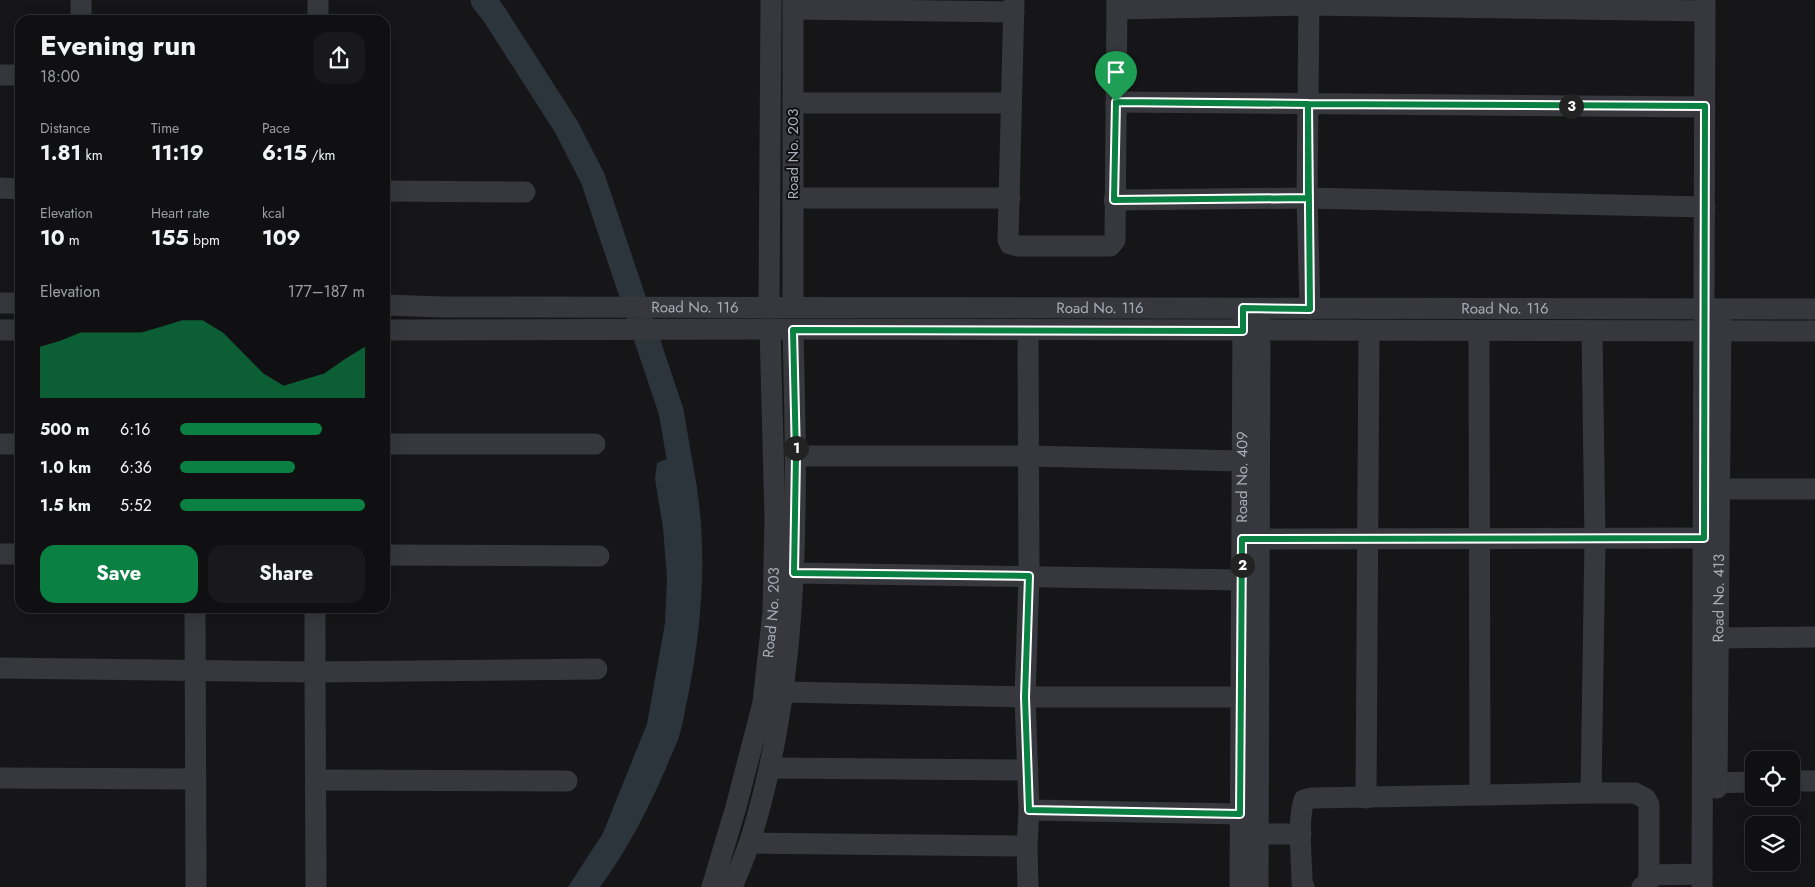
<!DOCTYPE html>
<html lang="en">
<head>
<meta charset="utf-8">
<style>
  :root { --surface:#101012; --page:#19191b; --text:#f1f3f6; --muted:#9c9d9f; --line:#303032; --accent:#0b8043 }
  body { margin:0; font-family:Jost,sans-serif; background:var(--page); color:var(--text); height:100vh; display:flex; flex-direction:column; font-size:19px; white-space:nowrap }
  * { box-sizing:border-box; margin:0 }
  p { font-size:16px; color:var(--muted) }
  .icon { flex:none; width:28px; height:28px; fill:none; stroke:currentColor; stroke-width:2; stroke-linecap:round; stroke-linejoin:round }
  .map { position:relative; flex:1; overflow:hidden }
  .panel { position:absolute; left:15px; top:15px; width:375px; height:598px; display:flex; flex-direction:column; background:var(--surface); border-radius:15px; box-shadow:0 5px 20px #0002,0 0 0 1px var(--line) }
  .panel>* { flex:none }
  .controls { position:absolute; left:1745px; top:751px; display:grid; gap:10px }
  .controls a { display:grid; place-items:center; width:55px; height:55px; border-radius:10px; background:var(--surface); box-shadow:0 5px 20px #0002,0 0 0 1px var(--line); font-size:25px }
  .pin { position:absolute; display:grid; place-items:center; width:42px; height:42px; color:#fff; margin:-51px -21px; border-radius:50% 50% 50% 0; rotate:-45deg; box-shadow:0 0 5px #0007 }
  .pin .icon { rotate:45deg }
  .km { position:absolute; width:25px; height:25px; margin:-12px; border-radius:50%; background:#222; color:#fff; font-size:14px; line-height:25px; text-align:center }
  .round { display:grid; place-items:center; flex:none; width:52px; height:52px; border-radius:15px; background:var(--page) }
  .headline { display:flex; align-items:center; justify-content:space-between; height:85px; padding:0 25px }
  h1 { font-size:28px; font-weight:700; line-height:38px }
  .stats { display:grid; grid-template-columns:repeat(3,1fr); gap:8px; height:85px; padding:5px 25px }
  .stats div { display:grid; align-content:center }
  .stats b { font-size:21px; font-weight:700 }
  .stats small { font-size:14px; font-weight:400 }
  .stats p { font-size:14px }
  .chart { height:140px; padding:10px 25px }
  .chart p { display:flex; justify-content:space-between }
  .chart svg { width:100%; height:90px; margin-top:5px; fill:var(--accent); opacity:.7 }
  .button { display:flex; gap:10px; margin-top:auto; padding:10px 25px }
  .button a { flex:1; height:58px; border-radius:15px; background:var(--accent); color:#fff; font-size:20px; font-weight:700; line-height:58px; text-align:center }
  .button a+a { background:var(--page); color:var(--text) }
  ul { padding:0 25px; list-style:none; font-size:16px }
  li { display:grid; grid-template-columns:80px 60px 1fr; align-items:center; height:38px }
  li i { height:12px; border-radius:6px; background:var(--accent) }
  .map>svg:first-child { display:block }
  .water { fill:#2c353c }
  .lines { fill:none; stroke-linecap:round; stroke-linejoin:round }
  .river { stroke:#2c353c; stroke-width:25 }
  .minor { stroke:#37383d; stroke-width:21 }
  .route-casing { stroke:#fff; stroke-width:10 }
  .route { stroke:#0b8043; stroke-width:6 }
  .labels { text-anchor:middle; stroke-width:4; stroke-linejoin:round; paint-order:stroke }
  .street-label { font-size:15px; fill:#a8adb8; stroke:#111113 }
</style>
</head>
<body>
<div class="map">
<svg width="1815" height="887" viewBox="0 0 1815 887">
  <rect width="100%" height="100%" fill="#161618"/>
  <!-- water -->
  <path class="water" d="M669,458L692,463C709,537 703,622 688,696C685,708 684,721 680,733C677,745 670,757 666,768C648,810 627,850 600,887H568L603,833L647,724L665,623L667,579L663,528L655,479L657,463Z"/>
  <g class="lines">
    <!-- river -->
    <polyline class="river" points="483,0 494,14 567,128 593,179 671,411 685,492"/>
    <!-- minor -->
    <g class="minor">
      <polyline points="318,0 318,20"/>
      <polyline points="1014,0 1008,240 1010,244 1017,246 1110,246 1115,240 1117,0"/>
      <polyline points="1309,0 1307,198 1310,309"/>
      <polyline points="793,9 1014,12"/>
      <polyline points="1117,9 1309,5 1705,11"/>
      <polyline points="81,20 81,0"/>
      <polyline points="0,75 20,75"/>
      <polyline points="1116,102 1705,107"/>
      <polyline points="793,103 1011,103"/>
      <polyline points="0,188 20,189"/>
      <polyline points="385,191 525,192"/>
      <polyline points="793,198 1010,198"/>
      <polyline points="1114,200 1307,198 1705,207"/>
      <polyline points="0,303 20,303"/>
      <path id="s1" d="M385,305L443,307L1815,309"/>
      <polyline points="769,307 771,0"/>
      <polyline points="793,307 793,0"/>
      <polyline points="0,330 20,330"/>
      <polyline points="385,330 770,329 1815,331"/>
      <polyline points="1479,331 1480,794"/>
      <polyline points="0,444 20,444"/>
      <polyline points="385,444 595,444"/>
      <polyline points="796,456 1028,456 1242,461"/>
      <polyline points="1719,489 1815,489"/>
      <polyline points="1245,539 1703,538"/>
      <polyline points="0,554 20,554"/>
      <polyline points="385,555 599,556"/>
      <polyline points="794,573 1242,580"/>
      <polyline points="195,608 196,887"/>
      <polyline points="315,608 315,672 597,669"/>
      <polyline points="1718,638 1815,637"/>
      <polyline points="0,668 315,672 316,887"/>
      <polyline points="783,692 1025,697 1241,697"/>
      <polyline points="770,768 1028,770"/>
      <polyline points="0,778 196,779"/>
      <polyline points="316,780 567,781"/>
      <polyline points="1791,781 1815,781"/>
      <polyline points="1703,783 1754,782"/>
      <path id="s2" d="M1717,788L1721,319"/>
      <polyline points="1591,793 1595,539 1592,332"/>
      <polyline points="1366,798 1369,331"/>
      <polyline points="1029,810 1240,814"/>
      <polyline points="1258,834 1301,834"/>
      <polyline points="750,843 1027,846"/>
      <polyline points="1649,875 1702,874"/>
      <path id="s3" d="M712,887L736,807L763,703L773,612L775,518L770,329"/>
      <path d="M732,887C738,872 745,857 750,841C802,677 797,500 793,330"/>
      <polyline points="1028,887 1027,846 1029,810 1025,697 1029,577 1028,331"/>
      <path id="s4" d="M1240,887L1243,317"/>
      <polyline points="1258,887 1260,318"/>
      <path d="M1304,887L1302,883C1302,858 1297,824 1304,800L1312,798L1591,793H1635L1646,799L1649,805V875L1648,884L1642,887"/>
      <polyline points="1702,887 1705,0"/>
    </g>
  </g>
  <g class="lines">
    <!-- route casing -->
    <g class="route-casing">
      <polyline id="route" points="1116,102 1308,104 1310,309 1243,308 1243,331 793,330 796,456 794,573 1029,576 1025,697 1029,810 1240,814 1242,539 1704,538 1705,106 1308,104 1308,198 1114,200 1116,102"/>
    </g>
    <!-- route -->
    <use href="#route" class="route"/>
  </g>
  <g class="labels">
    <!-- street labels -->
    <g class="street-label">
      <text transform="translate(793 154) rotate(-90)" y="5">Road No. 203</text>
      <text dy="5" stroke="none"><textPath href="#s1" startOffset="310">Road No. 116</textPath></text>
      <text dy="5" stroke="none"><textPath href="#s1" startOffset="715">Road No. 116</textPath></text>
      <text dy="5" stroke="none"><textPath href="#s1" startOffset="1120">Road No. 116</textPath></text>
      <text dy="5" stroke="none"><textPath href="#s4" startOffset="410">Road No. 409</textPath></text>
      <text dy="5" stroke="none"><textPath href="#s2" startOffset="190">Road No. 413</textPath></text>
      <text dy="5" stroke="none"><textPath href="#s3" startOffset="282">Road No. 203</textPath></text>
    </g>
  </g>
</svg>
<div class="controls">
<a><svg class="icon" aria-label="locate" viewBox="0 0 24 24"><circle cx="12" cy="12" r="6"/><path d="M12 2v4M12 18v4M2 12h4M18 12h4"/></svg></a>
<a><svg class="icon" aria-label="layers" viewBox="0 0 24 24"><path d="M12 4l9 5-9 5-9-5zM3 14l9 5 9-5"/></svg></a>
</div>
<div class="pin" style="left:1116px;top:102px;background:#1e9e55"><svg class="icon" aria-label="arrive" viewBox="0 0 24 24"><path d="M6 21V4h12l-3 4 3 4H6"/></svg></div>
<b class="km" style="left:796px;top:448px">1</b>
<b class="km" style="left:1242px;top:565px">2</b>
<b class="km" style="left:1571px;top:106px">3</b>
<section class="panel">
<div class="headline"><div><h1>Evening run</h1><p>18:00</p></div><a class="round"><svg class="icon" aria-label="share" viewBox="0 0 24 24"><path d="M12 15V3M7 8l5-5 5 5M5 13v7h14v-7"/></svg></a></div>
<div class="stats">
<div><p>Distance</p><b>1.81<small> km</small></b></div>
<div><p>Time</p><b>11:19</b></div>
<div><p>Pace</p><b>6:15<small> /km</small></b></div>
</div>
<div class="stats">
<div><p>Elevation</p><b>10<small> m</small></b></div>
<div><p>Heart rate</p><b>155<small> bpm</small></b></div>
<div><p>kcal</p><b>109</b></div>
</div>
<div class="chart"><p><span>Elevation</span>177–187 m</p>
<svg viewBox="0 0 160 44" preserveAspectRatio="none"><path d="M0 44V19L10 16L20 12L30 12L40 12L50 12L60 9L70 6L80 6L90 12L100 22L110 32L120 38L130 35L140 32L150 25L160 19V44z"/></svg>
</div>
<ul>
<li><b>500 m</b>6:16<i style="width:77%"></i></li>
<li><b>1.0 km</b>6:36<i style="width:62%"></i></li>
<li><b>1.5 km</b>5:52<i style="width:100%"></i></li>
</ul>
<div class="button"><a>Save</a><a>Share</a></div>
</section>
</div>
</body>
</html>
